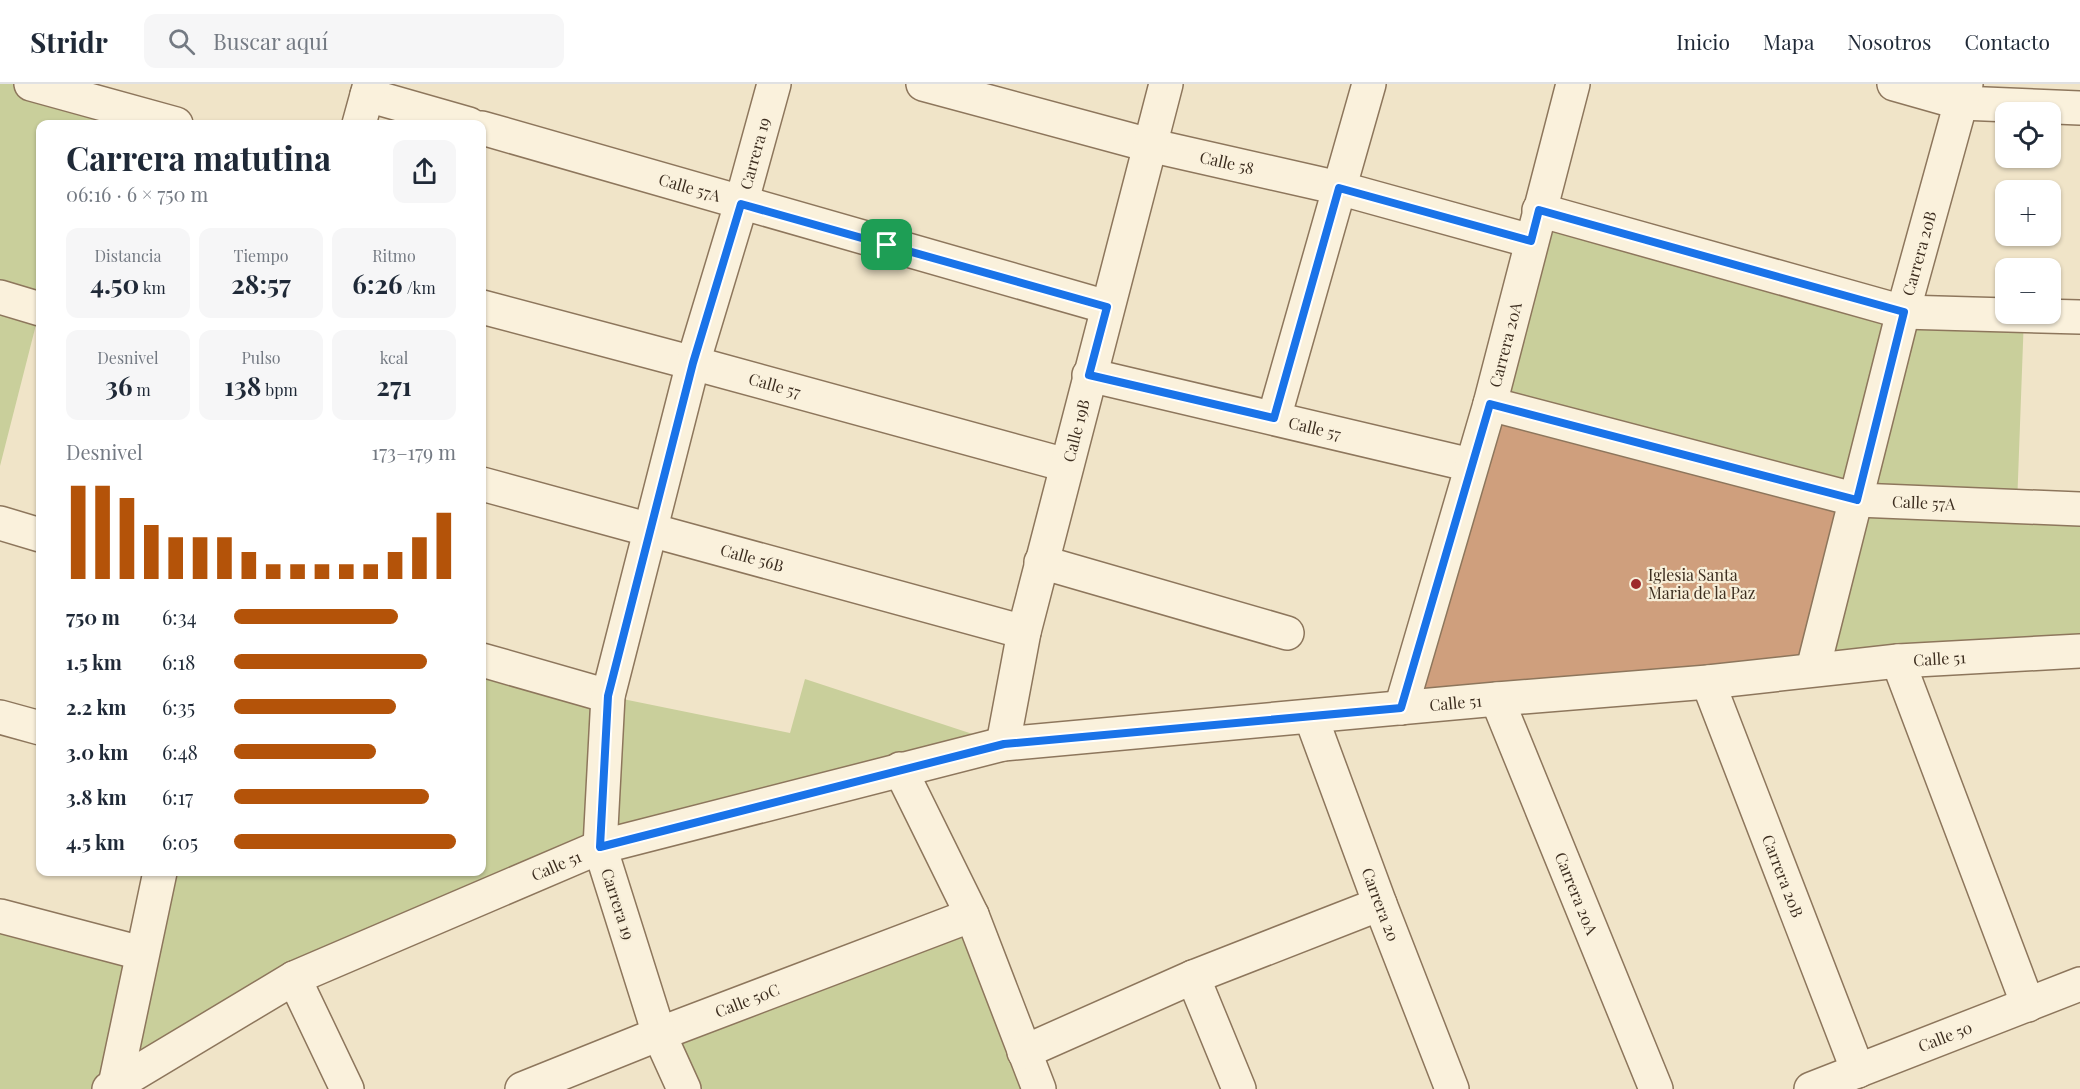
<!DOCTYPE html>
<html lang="es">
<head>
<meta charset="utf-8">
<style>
  :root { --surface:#fff; --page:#f6f6f7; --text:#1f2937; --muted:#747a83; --line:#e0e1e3; --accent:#b45309 }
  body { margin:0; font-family:"Playfair Display",serif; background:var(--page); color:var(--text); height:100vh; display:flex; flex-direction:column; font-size:22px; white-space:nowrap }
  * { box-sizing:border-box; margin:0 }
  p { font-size:20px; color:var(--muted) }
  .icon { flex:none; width:33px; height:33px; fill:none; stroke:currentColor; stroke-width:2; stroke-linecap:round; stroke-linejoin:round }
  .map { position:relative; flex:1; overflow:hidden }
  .panel { position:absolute; left:36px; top:36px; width:450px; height:756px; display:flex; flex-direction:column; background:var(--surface); border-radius:12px; box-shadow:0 2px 4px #0004 }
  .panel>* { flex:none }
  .controls { position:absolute; left:1995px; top:18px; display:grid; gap:12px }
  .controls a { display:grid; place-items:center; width:66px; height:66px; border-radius:12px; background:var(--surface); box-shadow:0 2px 4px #0004; font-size:30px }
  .pin { position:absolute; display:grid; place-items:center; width:51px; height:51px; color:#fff; margin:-26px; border-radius:12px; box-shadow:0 3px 9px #0006 }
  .round { display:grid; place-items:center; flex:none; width:63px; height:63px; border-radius:12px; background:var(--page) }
  .overview { display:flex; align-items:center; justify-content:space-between; height:102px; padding:0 30px }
  h1 { font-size:33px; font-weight:700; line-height:45px }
  .figures { display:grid; grid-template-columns:repeat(3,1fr); gap:9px; height:102px; padding:6px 30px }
  .figures div { display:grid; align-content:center; border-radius:12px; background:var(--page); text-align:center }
  .figures b { font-size:26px; font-weight:700 }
  .figures small { font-size:16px; font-weight:400 }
  .figures p { font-size:16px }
  .chart { height:168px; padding:12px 30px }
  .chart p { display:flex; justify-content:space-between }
  .chart svg { width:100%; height:108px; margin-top:6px; stroke:var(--accent); stroke-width:6 }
  ul { padding:0 30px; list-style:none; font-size:20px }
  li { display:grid; grid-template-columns:96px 72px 1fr; align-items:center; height:45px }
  li i { height:15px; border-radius:8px; background:var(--accent) }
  header { display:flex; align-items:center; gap:36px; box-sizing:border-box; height:84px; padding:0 30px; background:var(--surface); border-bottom:2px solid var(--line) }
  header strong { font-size:28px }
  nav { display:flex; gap:33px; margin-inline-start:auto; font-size:21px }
  .search { width:420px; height:54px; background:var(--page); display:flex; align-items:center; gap:15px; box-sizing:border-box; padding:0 21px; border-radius:12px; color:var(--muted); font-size:22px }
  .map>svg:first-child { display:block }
  .green { fill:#c9cf9b }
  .building { fill:#cf9f7d }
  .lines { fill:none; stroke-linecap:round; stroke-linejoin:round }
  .minor-casing { stroke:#8d765c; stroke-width:36 }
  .minor { stroke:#faf1dc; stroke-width:33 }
  .route-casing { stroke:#fff; stroke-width:12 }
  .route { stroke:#1a73e8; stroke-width:8 }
  .poi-dot { fill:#9e2a2b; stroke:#f7eed8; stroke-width:2 }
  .labels { text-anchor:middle; stroke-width:4.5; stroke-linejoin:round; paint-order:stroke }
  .street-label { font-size:16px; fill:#3d2e20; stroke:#f7eed8 }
  .poi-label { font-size:16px; fill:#3d2e20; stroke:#f7eed8; text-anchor:start }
</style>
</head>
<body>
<header>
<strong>Stridr</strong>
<div class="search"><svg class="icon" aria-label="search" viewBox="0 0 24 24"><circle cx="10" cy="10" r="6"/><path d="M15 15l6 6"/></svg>Buscar aquí</div>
<nav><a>Inicio</a><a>Mapa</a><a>Nosotros</a><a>Contacto</a></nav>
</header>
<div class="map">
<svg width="2080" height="1005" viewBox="0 0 2080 1005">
  <rect width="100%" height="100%" fill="#f0e4c8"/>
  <!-- green -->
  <g class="green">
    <polygon points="0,0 31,0 162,40 40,40 40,225 0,382"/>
    <polygon points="1539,126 1903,228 2024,232 2017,422 2080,425 2080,567 1813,585 1490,320"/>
    <polygon points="482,576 608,612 790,649 805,595 1003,660 600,763 294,894 109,1005 0,1005 0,832 141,869 160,788 482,788"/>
    <polygon points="972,831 1039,1005 684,1005 659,950"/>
  </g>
  <!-- building -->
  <polygon class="building" points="1490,320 1857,416 1813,585 1401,624"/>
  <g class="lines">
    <!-- minor casing -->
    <g class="minor-casing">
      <g id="minor">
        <polyline points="31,0 176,40"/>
        <path id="s1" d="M923,0L1149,61L1339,104L1531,157"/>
        <polyline points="1894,0 1961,19 2080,24"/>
        <polyline points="367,11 469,40"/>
        <polyline points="359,40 370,0"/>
        <path id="s2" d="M482,44L1107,223"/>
        <polyline points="1539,126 1903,228 2080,233"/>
        <polyline points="0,213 40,225"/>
        <path id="s3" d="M482,223L693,279L1066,381"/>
        <path id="s4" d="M1089,291L1471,381"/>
        <path id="s5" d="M1490,320L1857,416L2080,425"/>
        <polyline points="1274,334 1369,0"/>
        <path id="s6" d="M482,400L1024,548"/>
        <polyline points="0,439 40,451"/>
        <polyline points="1041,478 1287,549"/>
        <polyline points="482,576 608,612"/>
        <polyline points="1898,577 2028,921"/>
        <path id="s7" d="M1813,585L1903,228L1966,0"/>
        <path id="s8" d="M1708,598L1858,987"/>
        <path id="s9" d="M1497,615L1656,1005"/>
        <path id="s10" d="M1401,624L1490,320L1573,0"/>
        <polyline points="0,633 40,644"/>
        <path id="s11" d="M1311,633L1380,820L1452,1005"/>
        <path id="s12" d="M1003,660L1024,548L1166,0"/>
        <polyline points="900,685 972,831 1039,1005"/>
        <polyline points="0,832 141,869"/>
        <polyline points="1193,893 1239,1005"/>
        <polyline points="294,894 347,1005"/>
        <polyline points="1024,968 1193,893 1380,820"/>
        <path id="s13" d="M109,1005L294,894L600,763L1003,660L1497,615L1708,598L1898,577L2080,567"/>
        <polyline points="117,1005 115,1001 160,788"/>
        <path id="s14" d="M522,1005L659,950L972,831"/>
        <path id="s15" d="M684,1005L659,950L600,763L608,612L693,279L741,120L774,0"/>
        <path id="s16" d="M1811,1005L2080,900"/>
      </g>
    </g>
    <!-- minor -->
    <use href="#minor" class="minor"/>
  </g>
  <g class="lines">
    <!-- route casing -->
    <g class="route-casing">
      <polygon id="route" points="1339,104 1531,157 1539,126 1904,228 1857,416 1490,320 1401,624 1004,660 600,763 608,612 693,279 741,120 1107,223 1089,291 1274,334"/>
    </g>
    <!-- route -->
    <use href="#route" class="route"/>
  </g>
  <!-- markers -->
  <circle class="poi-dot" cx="1636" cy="500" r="6"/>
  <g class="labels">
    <!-- street labels -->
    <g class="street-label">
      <text dy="6" stroke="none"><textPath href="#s15" startOffset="970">Carrera 19</textPath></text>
      <text dy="6" stroke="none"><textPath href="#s1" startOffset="314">Calle 58</textPath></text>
      <text dy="6" stroke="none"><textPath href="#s2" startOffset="216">Calle 57A</textPath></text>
      <text dy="6" stroke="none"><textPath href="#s7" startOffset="429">Carrera 20B</textPath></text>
      <text dy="6" stroke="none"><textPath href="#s10" startOffset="378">Carrera 20A</textPath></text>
      <text dy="6" stroke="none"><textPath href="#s3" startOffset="303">Calle 57</textPath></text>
      <text dy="6" stroke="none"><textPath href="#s4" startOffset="232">Calle 57</textPath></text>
      <text dy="6" stroke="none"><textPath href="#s12" startOffset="322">Calle 19B</textPath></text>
      <text dy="6" stroke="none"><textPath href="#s5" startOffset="446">Calle 57A</textPath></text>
      <text dy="6" stroke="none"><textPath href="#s6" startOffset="280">Calle 56B</textPath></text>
      <text dy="6" stroke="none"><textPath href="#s13" startOffset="1905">Calle 51</textPath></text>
      <text dy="6" stroke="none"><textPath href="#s13" startOffset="1419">Calle 51</textPath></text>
      <text dy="6" stroke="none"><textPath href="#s13" startOffset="501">Calle 51</textPath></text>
      <text dy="6" stroke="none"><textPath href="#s8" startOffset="208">Carrera 20B</textPath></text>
      <text dy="6" stroke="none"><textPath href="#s9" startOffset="210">Carrera 20A</textPath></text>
      <text transform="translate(618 820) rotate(72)" y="6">Carrera 19</text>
      <text dy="6" stroke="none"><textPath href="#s11" startOffset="200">Carrera 20</textPath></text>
      <text dy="6" stroke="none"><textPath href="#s14" startOffset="242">Calle 50C</textPath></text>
      <text dy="6" stroke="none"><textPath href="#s16" startOffset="144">Calle 50</textPath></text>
    </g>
    <!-- poi labels -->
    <g class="poi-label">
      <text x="1648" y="497">Iglesia Santa<tspan x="1648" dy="18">Maria de la Paz</tspan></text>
    </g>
  </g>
</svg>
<div class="controls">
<a><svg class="icon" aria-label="locate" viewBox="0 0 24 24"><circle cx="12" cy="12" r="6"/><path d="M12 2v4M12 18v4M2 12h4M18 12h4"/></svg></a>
<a>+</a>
<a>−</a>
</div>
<div class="pin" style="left:887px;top:161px;background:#1e9e55"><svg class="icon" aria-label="arrive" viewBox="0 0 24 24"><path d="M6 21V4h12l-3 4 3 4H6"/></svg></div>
<section class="panel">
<div class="overview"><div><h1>Carrera matutina</h1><p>06:16 · 6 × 750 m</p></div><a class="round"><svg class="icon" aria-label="share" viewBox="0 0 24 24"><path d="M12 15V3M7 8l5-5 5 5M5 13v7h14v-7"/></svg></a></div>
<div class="figures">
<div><p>Distancia</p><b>4.50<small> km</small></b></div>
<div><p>Tiempo</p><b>28:57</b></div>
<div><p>Ritmo</p><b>6:26<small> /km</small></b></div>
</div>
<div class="figures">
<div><p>Desnivel</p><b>36<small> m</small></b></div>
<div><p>Pulso</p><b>138<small> bpm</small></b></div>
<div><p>kcal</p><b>271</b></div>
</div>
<div class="chart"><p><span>Desnivel</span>173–179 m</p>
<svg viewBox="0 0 160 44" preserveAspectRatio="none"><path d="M5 44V6M15 44V6M25 44V11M35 44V22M45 44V27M55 44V27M65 44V27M75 44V33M85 44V38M95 44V38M105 44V38M115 44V38M125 44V38M135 44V33M145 44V27M155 44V17"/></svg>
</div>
<ul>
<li><b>750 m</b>6:34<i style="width:74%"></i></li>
<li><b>1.5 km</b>6:18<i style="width:87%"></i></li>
<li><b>2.2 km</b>6:35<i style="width:73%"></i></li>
<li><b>3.0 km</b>6:48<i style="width:64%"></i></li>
<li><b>3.8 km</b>6:17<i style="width:88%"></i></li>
<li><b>4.5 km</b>6:05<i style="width:100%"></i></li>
</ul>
</section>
</div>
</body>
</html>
